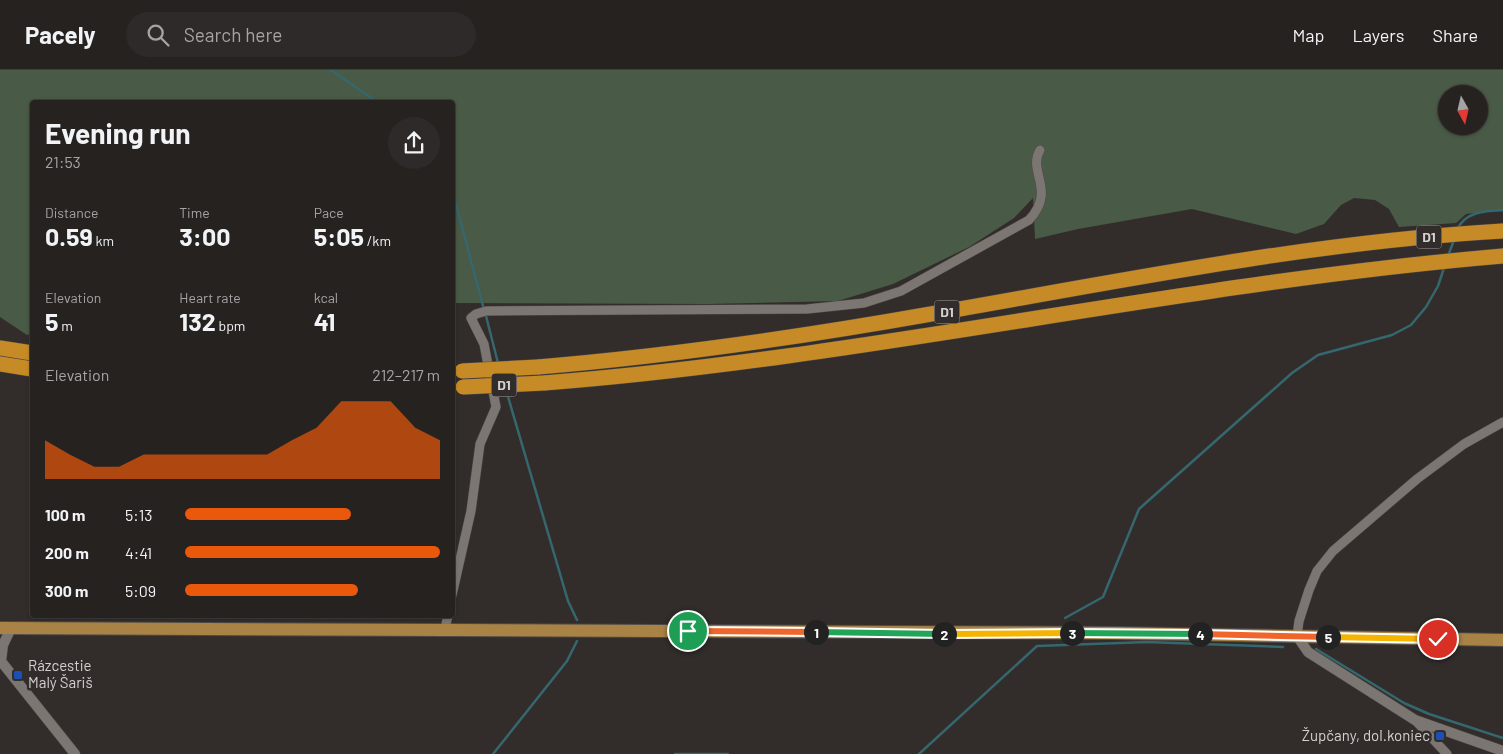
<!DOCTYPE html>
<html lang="en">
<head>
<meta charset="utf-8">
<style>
  :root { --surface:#262220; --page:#2e2a29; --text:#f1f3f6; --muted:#a4a4a5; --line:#423f3e; --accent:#ea580c }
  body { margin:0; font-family:Barlow,sans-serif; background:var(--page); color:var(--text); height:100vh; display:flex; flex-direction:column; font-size:19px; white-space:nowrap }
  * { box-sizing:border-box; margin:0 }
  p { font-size:16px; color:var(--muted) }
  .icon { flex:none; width:28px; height:28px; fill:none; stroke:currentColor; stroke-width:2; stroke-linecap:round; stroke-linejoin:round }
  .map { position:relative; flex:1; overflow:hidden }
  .panel { position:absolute; left:30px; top:30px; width:425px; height:518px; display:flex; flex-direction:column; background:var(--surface); border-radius:5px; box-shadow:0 1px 4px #0004,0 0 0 1px var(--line) }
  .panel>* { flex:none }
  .needle { width:32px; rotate:172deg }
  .fabs { position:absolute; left:1438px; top:15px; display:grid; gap:10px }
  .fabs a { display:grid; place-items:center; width:50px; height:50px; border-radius:50%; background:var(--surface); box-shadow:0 1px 4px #0004,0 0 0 1px var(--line); font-size:25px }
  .pin { position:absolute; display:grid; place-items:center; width:42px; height:42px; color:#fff; margin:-21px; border:2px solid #fff; border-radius:50%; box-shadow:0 1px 5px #0007 }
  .km { position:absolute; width:25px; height:25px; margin:-12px; border-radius:50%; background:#222; color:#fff; font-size:14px; line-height:25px; text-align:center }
  .round { display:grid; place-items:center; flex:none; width:52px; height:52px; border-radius:26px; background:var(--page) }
  .head { display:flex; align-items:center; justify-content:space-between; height:85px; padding:0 15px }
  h1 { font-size:28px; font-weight:700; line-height:38px }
  .stats { display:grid; grid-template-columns:repeat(3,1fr); gap:8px; height:85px; padding:5px 15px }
  .stats div { display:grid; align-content:center }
  .stats b { font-size:25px; font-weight:700 }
  .stats small { font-size:14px; font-weight:400 }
  .stats p { font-size:14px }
  .chart { height:140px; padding:10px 15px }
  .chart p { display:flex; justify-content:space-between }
  .chart svg { width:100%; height:90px; margin-top:5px; fill:var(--accent); opacity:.7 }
  ul { padding:0 15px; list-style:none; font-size:16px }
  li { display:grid; grid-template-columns:80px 60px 1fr; align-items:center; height:38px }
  li i { height:12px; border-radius:6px; background:var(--accent) }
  header { display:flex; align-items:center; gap:30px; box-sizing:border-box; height:70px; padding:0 25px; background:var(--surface); border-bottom:1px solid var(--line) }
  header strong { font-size:24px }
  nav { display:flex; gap:28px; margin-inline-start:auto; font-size:18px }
  .search { width:350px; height:45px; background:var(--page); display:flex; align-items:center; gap:12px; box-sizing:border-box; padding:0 18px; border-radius:28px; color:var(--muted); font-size:19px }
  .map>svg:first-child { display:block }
  .green { fill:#495a46; fill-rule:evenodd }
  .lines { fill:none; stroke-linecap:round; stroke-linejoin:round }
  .stream { stroke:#35676e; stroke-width:2.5 }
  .minor-casing { stroke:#4e4a48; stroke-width:10 }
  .tertiary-casing { stroke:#4e4a48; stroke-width:11 }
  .primary-casing { stroke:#4e4a48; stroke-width:14 }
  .motorway-casing { stroke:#4e4a48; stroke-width:16 }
  .minor { stroke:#7c7673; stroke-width:9 }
  .tertiary { stroke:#7c7673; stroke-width:10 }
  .primary { stroke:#a88345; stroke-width:12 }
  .motorway { stroke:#c68b26; stroke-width:15 }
  .motorway-bridge-casing { stroke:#4e4a48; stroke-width:16; stroke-linecap:butt }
  .motorway-bridge { stroke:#c68b26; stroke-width:15 }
  .split-1-casing { stroke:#fff; stroke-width:10 }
  .split-2-casing { stroke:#fff; stroke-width:10 }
  .split-3-casing { stroke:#fff; stroke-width:10 }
  .split-4-casing { stroke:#fff; stroke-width:10 }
  .split-5-casing { stroke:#fff; stroke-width:10 }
  .split-6-casing { stroke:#fff; stroke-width:10 }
  .split-1 { stroke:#f0652b; stroke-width:6 }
  .split-2 { stroke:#22a559; stroke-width:6 }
  .split-3 { stroke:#f5b400; stroke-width:6 }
  .split-4 { stroke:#22a559; stroke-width:6 }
  .split-5 { stroke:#f0652b; stroke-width:6 }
  .split-6 { stroke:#f5b400; stroke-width:6 }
  .transit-dot { fill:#1a4fb4; stroke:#322d2b; stroke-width:2 }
  .labels { text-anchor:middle; stroke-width:5; stroke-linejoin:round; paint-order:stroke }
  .shield { fill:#322d2b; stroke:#a39f9e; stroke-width:1 }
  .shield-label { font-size:14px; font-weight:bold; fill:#d4d0cf }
  .poi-label { font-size:15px; fill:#d4d0cf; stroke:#322d2b; text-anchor:start }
</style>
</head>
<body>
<header>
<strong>Pacely</strong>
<div class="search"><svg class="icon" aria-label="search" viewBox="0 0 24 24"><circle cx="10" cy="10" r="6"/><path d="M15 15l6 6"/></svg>Search here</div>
<nav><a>Map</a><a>Layers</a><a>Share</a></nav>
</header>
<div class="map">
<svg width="1503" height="684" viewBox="0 0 1503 684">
  <rect width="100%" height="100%" fill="#322d2b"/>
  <!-- green -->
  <path class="green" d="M0,0H1503V140L1466,144L1456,153L1399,157L1389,139L1375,130L1354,128L1341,135L1324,154L1296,164L1192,139L1078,159L1035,169L1033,128L1014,148L969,177L893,214L838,231L709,234L453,233L452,32H32V263L27,265L0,247ZM1446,24H1479V56H1446Z"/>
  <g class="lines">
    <!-- stream -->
    <g class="stream">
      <polyline points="331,0 377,32"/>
      <polyline points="452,119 483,236"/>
      <path d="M1457,160C1465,141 1486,141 1503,140"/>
      <polyline points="1448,186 1454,170"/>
      <polyline points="486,246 498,293"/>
      <polyline points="506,320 568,531 577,550"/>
      <polyline points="1065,548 1103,527 1139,439 1292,303 1318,285 1392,265 1411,255 1426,237 1438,216 1444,198"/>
      <polyline points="1316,579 1404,633 1429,644 1503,668"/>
      <polyline points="493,684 567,591 577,571"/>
      <polyline points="675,684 728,684"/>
      <polyline points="919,684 1037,576 1147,572 1283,577"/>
    </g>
    <!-- minor casing -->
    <g class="minor-casing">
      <g id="minor">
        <path d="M452,525L471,441L480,374L496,337L484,274L471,248L476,244L486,241L807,239L864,233L901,221L1029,150C1057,120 1027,102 1040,80"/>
        <polyline points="445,559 448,545"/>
        <polyline points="1297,566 1299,551 1309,520 1317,501 1333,481 1417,409 1464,374 1503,352"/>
        <polyline points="1415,650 1447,684"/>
      </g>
    </g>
    <!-- tertiary casing -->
    <g class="tertiary-casing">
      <g id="tertiary">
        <polyline points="1297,566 1308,582 1415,650 1503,681"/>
        <polyline points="0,590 75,684"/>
        <polyline points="1,591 3,575 11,558"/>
      </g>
    </g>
    <!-- primary casing -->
    <g class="primary-casing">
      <polyline id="primary" points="0,558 1114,563 1503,570"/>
    </g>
    <!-- motorway casing -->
    <g class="motorway-casing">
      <g id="motorway">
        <polyline points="0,278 32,283"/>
        <polyline points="0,294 32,299"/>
        <path d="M538,297C670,286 801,267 931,244C1121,211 1311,172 1503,161"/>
        <path d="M544,313C866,288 1181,213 1503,186"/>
      </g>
    </g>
    <!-- minor -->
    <use href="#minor" class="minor"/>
    <!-- tertiary -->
    <use href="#tertiary" class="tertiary"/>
    <!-- primary -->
    <use href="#primary" class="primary"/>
    <!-- motorway -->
    <use href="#motorway" class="motorway"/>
    <!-- motorway-bridge casing -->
    <g class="motorway-bridge-casing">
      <g id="motorway-bridge">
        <polyline points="462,301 538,297"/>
        <polyline points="463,317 544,313"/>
      </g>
    </g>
    <!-- motorway-bridge -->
    <use href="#motorway-bridge" class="motorway-bridge"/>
  </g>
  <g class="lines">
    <!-- split-1 casing -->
    <g class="split-1-casing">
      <polyline id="split-1" points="688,561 816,562"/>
    </g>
    <!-- split-2 casing -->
    <g class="split-2-casing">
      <polyline id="split-2" points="816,562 944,564"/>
    </g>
    <!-- split-3 casing -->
    <g class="split-3-casing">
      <polyline id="split-3" points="944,564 1072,563"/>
    </g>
    <!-- split-4 casing -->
    <g class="split-4-casing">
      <polyline id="split-4" points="1072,563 1200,564"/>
    </g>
    <!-- split-5 casing -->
    <g class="split-5-casing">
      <polyline id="split-5" points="1200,564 1328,567"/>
    </g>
    <!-- split-6 casing -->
    <g class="split-6-casing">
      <polyline id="split-6" points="1328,567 1438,569"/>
    </g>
    <!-- split-1 -->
    <use href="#split-1" class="split-1"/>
    <!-- split-2 -->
    <use href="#split-2" class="split-2"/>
    <!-- split-3 -->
    <use href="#split-3" class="split-3"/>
    <!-- split-4 -->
    <use href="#split-4" class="split-4"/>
    <!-- split-5 -->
    <use href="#split-5" class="split-5"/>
    <!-- split-6 -->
    <use href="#split-6" class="split-6"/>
  </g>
  <!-- markers -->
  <g class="transit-dot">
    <rect x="13" y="600" width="10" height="10" rx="2.5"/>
    <rect x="1435" y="661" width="10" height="10" rx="2.5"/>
  </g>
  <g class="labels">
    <!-- shield labels -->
    <g class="shield">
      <rect x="1416.5" y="155.5" width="25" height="23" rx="4"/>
      <rect x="934.5" y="230.5" width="25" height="23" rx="4"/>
      <rect x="491.5" y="303.5" width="25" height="23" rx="4"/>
    </g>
    <g class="shield-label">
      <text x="1429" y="172">D1</text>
      <text x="947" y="247">D1</text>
      <text x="504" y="320">D1</text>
    </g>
    <!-- poi labels -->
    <g class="poi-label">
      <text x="28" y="601">Rázcestie<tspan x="28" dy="17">Malý Šariš</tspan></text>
      <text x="1430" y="671" text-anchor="end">Župčany, dol.koniec</text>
    </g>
  </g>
</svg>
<div class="fabs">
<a><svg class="needle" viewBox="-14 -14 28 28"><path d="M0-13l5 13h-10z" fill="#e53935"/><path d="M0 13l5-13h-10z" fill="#a4a4a5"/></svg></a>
</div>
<div class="pin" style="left:688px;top:561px;background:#1e9e55"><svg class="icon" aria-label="arrive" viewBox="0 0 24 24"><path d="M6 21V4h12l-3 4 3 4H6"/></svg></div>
<div class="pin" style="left:1438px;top:569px;background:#d93025"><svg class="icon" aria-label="check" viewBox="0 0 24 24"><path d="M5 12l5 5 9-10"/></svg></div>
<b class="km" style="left:816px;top:562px">1</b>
<b class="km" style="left:944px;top:564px">2</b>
<b class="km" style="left:1072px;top:563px">3</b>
<b class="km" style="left:1200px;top:564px">4</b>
<b class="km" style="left:1328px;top:567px">5</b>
<section class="panel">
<div class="head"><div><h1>Evening run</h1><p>21:53</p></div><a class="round"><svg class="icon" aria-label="share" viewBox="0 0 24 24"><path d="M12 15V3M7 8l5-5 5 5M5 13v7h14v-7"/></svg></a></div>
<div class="stats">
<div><p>Distance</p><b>0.59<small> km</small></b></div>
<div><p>Time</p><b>3:00</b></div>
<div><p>Pace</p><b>5:05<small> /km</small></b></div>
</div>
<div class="stats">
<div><p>Elevation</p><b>5<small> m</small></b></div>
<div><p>Heart rate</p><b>132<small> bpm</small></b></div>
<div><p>kcal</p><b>41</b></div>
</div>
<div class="chart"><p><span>Elevation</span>212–217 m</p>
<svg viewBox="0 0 160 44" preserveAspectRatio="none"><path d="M0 44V25L10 32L20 38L30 38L40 32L50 32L60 32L70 32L80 32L90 32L100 25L110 19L120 6L130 6L140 6L150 19L160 25V44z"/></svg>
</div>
<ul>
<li><b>100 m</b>5:13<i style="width:65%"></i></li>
<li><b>200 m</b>4:41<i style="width:100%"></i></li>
<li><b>300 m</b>5:09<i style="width:68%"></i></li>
</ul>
</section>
</div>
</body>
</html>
